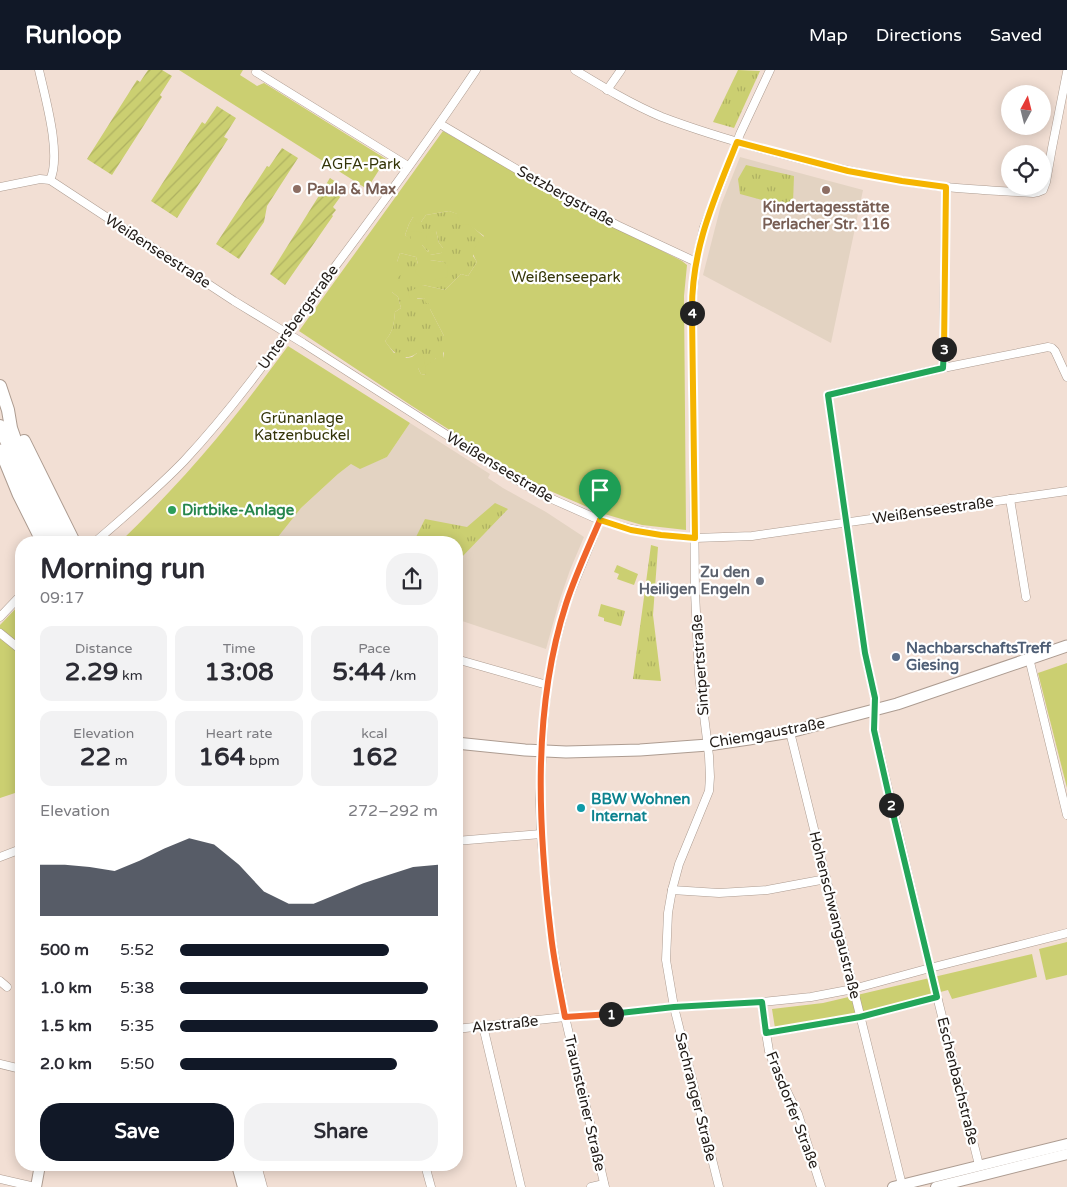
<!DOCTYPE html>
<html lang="en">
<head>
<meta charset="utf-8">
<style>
  :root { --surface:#fff; --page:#f2f2f3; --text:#2b2b33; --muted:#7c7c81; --accent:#111827 }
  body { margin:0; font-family:"Varela Round",sans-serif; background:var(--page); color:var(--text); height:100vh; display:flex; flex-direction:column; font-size:19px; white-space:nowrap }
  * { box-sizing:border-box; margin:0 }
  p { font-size:16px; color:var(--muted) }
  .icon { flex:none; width:28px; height:28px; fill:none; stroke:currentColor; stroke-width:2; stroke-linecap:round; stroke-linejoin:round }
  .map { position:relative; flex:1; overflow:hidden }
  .side { position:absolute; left:15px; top:466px; width:448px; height:635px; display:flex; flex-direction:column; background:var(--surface); border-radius:20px; box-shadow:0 2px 12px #0003 }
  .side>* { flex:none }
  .needle { width:32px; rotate:7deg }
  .controls { position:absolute; left:1001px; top:15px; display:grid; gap:10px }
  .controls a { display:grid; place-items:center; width:50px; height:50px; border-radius:50%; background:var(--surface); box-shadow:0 2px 12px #0003; font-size:25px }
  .pin { position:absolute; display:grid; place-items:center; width:42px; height:42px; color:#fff; margin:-51px -21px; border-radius:50% 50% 50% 0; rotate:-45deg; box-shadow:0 0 5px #0007 }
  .pin .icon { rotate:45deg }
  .km { position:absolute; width:25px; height:25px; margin:-12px; border-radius:50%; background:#222; color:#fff; font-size:14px; line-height:25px; text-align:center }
  .round { display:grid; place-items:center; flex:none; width:52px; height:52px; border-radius:20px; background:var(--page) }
  .headline { display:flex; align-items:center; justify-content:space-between; height:85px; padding:0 25px }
  h1 { font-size:28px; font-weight:700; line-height:38px }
  .stats { display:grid; grid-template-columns:repeat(3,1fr); gap:8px; height:85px; padding:5px 25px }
  .stats div { display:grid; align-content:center; border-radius:12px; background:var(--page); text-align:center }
  .stats b { font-size:25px; font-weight:700 }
  .stats small { font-size:14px; font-weight:400 }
  .stats p { font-size:14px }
  .chart { height:140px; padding:10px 25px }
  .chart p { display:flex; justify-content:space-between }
  .chart svg { width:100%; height:90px; margin-top:5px; fill:var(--accent); opacity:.7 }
  .action { display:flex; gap:10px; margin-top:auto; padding:10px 25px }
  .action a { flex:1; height:58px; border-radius:20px; background:var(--accent); color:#fff; font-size:20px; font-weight:700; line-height:58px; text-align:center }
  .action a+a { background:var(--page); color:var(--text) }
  ul { padding:0 25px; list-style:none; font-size:16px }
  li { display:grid; grid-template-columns:80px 60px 1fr; align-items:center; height:38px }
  li i { height:12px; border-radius:6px; background:var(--accent) }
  header { display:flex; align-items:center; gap:30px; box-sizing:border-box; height:70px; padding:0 25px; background:var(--accent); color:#fff }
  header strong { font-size:24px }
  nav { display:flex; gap:28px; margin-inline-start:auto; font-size:18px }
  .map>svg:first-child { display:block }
  .education { fill:#e3d3c2 }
  .grass { fill:url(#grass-tufts) }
  .park { fill:#cbcf71; fill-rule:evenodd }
  .garden { fill:url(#garden-furrows) }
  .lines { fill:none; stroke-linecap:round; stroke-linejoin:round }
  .minor-casing { stroke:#ad9c91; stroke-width:9 }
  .secondary-casing { stroke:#ad9c91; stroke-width:12 }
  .primary-casing { stroke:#ad9c91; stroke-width:13 }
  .trunk-casing { stroke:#ad9c91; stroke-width:14 }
  .minor { stroke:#fff; stroke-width:8 }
  .secondary { stroke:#fff; stroke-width:10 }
  .primary { stroke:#fff; stroke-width:11 }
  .trunk { stroke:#fff; stroke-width:12 }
  .split-1-casing { stroke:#fff; stroke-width:10 }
  .split-2-casing { stroke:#fff; stroke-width:10 }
  .split-3-casing { stroke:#fff; stroke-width:10 }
  .split-4-casing { stroke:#fff; stroke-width:10 }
  .split-5-casing { stroke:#fff; stroke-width:10 }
  .split-1 { stroke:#f0652b; stroke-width:6 }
  .split-2 { stroke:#22a559; stroke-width:6 }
  .split-3 { stroke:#22a559; stroke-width:6 }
  .split-4 { stroke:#f5b400; stroke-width:6 }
  .split-5 { stroke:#f5b400; stroke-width:6 }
  .education-dot { fill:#8d6e63; stroke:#fff; stroke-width:2 }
  .leisure-dot { fill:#2e9e5b; stroke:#fff; stroke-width:2 }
  .worship-dot { fill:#6b7280; stroke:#fff; stroke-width:2 }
  .service-dot { fill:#5c6f8a; stroke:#fff; stroke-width:2 }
  .culture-dot { fill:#0f9aa8; stroke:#fff; stroke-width:2 }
  .labels { text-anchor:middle; stroke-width:4.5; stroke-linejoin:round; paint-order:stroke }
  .park-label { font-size:15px; fill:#333407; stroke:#fff }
  .education-label { font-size:15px; font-weight:bold; fill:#785e54; stroke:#fff; text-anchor:start }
  .street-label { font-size:15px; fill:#211b17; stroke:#fff }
  .leisure-label { font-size:15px; font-weight:bold; fill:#27864d; stroke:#fff; text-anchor:start }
  .worship-label { font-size:15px; font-weight:bold; fill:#5b616d; stroke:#fff; text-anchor:end }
  .service-label { font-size:15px; font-weight:bold; fill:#4e5e75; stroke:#fff; text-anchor:start }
  .culture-label { font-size:15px; font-weight:bold; fill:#0d838f; stroke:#fff; text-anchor:start }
</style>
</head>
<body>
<header>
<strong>Runloop</strong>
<nav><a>Map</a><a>Directions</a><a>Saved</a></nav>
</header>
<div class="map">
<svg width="1067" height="1117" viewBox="0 0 1067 1117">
  <defs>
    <pattern id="grass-tufts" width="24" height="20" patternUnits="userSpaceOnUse" patternTransform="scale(1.25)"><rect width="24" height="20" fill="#cbcf71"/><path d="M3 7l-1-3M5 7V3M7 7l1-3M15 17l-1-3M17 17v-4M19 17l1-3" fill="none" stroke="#aeb161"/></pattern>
    <pattern id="garden-furrows" width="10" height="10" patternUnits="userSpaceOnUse" patternTransform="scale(1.25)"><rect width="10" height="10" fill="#cbcf71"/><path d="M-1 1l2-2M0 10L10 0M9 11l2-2" fill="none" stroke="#aeb161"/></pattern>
  </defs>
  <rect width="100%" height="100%" fill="#f2dfd4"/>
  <!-- education -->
  <g class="education">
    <polygon points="740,87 863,120 831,273 703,205 721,135"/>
    <polygon points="410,353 490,404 488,408 503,418 546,442 584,467 570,500 559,532 546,579 456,549 456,472 274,472 301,438 338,404 351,394 360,398 387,387"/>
  </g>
  <!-- grass -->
  <g class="grass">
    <polygon points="738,0 760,1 734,58 713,52"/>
    <polygon points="746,95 794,106 793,133 773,133 740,124 738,109"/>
    <path d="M449,141L458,144L484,167L473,186L477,192L468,206L461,204L445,220L423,215L417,229L424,228L430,234V239L444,266L443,288H436L430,295L426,305L421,304L418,298L417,283C403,294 393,282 385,271C393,262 394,253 395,242L401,238L398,227L392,222L396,209L397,192L400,183L416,187L418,194L444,192L430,190V185L441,183L443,178L439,173L436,161L428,182L422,175L411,170L405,165L409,154L413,147L421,152L426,145Z"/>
    <polygon points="495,433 508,439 460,489 456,488 456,472 426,472 416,467 425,449 467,457"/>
    <polygon points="651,475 658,477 653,545 661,611 633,609"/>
    <polygon points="601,534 625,541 621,556 604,551 604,548 598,546"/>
  </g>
  <!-- park -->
  <g class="park">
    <polygon points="179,0 243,0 240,5 257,16 264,13 386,89 367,119"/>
    <path d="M443,61L578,138L682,191L687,195L684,226L686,460L642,455L601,443L548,420L506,396L412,336L299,261ZM449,141L457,144L460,154L469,155L484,166C476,176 469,180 477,192L468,206L461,204L445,220L423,215L408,222L410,229L424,228L426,233L430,234V239L444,266L439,276L444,283L443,288C435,284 432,294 425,296L426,305L421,304L418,298H421L425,294L423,284L417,283L412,287L406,288L404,284L398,282L394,283L385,271C393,262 394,254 395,242L401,238L398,227L392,222L401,220V212L397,209L402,203V197L397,192L400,183L416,187L418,194L415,202L423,210H434L447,207L448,197L444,192L430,190V185L441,183L443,181V178L439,173L436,161L431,162L426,166L429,180L428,182L422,175V163L417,161L411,162V169L405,165L409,154L413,147L417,154L421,152L426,145Z"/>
    <path d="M288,276L410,353L387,387L360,399L351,394L338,404L301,438L274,472H120C154,439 187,404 217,368C242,338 265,307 288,276Z"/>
    <polygon points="617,495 638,504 634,515 617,509 619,504 614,502"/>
    <polygon points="21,533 21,721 0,728 0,555"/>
    <polygon points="1067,593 1067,718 1038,603"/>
    <polygon points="1067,872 1067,905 1046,910 1039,879"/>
    <polygon points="1032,884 1037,907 952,929 948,920 865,942 833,949 775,958 772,939 823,933"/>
  </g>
  <!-- garden -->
  <g class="garden">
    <polygon points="148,0 162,0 172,6 160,25 162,27 112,105 87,89 137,10 140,12"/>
    <polygon points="217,36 236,48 224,67 228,69 177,148 151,131 202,52 205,54"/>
    <polygon points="282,78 298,88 267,136 264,152 239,189 216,174 267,96 269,97"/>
    <polygon points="330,108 346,119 333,137 336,140 332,145 333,146 285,215 270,204"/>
  </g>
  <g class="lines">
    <!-- minor casing -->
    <g class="minor-casing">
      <g id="minor">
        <path d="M39,0C45,27 62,85 50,110"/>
        <path d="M575,0C603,17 631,34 662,47C707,64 753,77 800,89C848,101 896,112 946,117C975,120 1004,121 1033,123L1038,122L1043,120L1046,112L1052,78L1067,2"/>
        <polyline points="256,2 408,96"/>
        <polyline points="607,20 621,0"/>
        <polyline points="440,54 562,126 617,155 696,192"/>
        <polyline points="0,117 40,109 50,110 234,231 303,273 514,408 532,419 552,429 595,448 612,454 631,459 661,465 695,468 752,466 1067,421"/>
        <polyline points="943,298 946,117"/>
        <polyline points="1010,429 1026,527"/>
        <polyline points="600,450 566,533 555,575 547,615 543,659 540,730 541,764 551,866 565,947 605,1117"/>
        <path d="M95,472C125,446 156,420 184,391C241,330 288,261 337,194C385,130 432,66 476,0"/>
        <polyline points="0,547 21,525"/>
        <polyline points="0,563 21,580"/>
        <polyline points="1029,588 1067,745"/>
        <polyline points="456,589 547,615"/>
        <polyline points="790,662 902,1115"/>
        <polyline points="456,771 541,764"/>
        <polyline points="0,787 21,779"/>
        <polyline points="672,820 719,823 767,820 826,809"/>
        <polyline points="0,911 7,917"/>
        <polyline points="762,932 766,963 860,947 937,927"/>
        <polyline points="483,956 521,1117"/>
        <polyline points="456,959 565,947 621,943 674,937 762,932 811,927 853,919 930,898 1067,863"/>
        <polyline points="766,963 769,981 774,995 798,1044 821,1117"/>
        <polyline points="0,994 21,999"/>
        <polyline points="257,1095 263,1117"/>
        <polyline points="425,1095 431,1117"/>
        <polyline points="979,1095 930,898 874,659 875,628 865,583 828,325 943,298 1048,277 1052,278 1055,281 1067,307"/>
        <polyline points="0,1109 35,1117"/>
        <polyline points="591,1117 604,1114"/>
        <polyline points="719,1117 674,937 666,890 668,843 672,820 679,794 709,721 710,707 709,686 699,605 695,522 692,230 696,192 704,157 740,64 770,0"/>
      </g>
    </g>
    <!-- secondary casing -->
    <g class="secondary-casing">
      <g id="secondary">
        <polyline points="36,1117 40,1095"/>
        <polyline points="893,1117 1067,1074"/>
        <polyline points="936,1117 1067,1084"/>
      </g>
    </g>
    <!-- primary casing -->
    <g class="primary-casing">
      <g id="primary">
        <polyline points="0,380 18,424 42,472"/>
        <polyline points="456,673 525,680 566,682 640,680 708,675 749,669 790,662 897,634 1067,576"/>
      </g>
    </g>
    <!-- trunk casing -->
    <g class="trunk-casing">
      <g id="trunk">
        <polyline points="0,316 8,340 11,358 18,378 35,415 64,472"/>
        <polyline points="0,356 19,402 53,472"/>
        <polyline points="24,371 74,472"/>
        <polyline points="238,1095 244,1117"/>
        <polyline points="248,1095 254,1117"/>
      </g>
    </g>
    <!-- minor -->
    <use href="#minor" class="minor"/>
    <!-- secondary -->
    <use href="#secondary" class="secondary"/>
    <!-- primary -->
    <use href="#primary" class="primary"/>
    <!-- trunk -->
    <use href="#trunk" class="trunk"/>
  </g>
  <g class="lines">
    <!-- split-1 casing -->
    <g class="split-1-casing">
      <path id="split-1" d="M600,450C588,478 575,506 566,534C532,640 538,756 551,865C554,892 560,920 565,947L611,944"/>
    </g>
    <!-- split-2 casing -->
    <g class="split-2-casing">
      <polyline id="split-2" points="611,944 674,937 762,932 766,963 860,947 937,927 891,735"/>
    </g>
    <!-- split-3 casing -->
    <g class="split-3-casing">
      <polyline id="split-3" points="891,735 874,660 875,628 865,583 828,325 943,298 944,279"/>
    </g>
    <!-- split-4 casing -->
    <g class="split-4-casing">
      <path id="split-4" d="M692,243C691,179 714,130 737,72L848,101L902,111L946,117L944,279"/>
    </g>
    <!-- split-5 casing -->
    <g class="split-5-casing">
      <polyline id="split-5" points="600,450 631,460 661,465 695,468 692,243"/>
    </g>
    <!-- split-1 -->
    <use href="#split-1" class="split-1"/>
    <!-- split-2 -->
    <use href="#split-2" class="split-2"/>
    <!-- split-3 -->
    <use href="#split-3" class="split-3"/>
    <!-- split-4 -->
    <use href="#split-4" class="split-4"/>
    <!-- split-5 -->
    <use href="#split-5" class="split-5"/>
  </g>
  <!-- markers -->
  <g class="education-dot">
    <circle cx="297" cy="119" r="5"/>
    <circle cx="826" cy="120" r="5"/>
  </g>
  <circle class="leisure-dot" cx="172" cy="440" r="5"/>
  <circle class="worship-dot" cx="760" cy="511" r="5"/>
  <circle class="service-dot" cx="896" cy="587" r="5"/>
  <circle class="culture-dot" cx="581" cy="738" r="5"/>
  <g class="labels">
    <!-- park labels -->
    <g class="park-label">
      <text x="361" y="99">AGFA-Park</text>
      <text x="566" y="212">Weißenseepark</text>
      <text x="302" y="353">Grünanlage<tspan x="302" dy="17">Katzenbuckel</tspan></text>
    </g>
    <!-- education labels -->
    <g class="education-label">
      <text x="307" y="124">Paula &amp; Max</text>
      <text x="826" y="142" text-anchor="middle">Kindertagesstätte<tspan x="826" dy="17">Perlacher Str. 116</tspan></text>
    </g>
    <!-- street labels -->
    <g class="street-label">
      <text transform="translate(566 126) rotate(29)" y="5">Setzbergstraße</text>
      <text transform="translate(158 181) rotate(33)" y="5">Weißenseestraße</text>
      <text transform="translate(298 247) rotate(-54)" y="5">Untersbergstraße</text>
      <text transform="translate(500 397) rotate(31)" y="5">Weißenseestraße</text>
      <text transform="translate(933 440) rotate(-8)" y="5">Weißenseestraße</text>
      <text transform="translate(700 595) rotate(-94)" y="5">Sintpertstraße</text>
      <text transform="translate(767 663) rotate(-10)" y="5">Chiemgaustraße</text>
      <text transform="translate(835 845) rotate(76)" y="5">Hohenschwangaustraße</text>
      <text transform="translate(505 954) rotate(-6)" y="5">Alzstraße</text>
      <text transform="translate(958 1011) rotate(76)" y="5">Eschenbachstraße</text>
      <text transform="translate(696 1027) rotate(76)" y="5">Sachranger Straße</text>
      <text transform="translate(585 1033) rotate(77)" y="5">Traunsteiner Straße</text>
      <text transform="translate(793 1040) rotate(69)" y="5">Frasdorfer Straße</text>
    </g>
    <!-- leisure labels -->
    <g class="leisure-label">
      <text x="182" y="445">Dirtbike-Anlage</text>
    </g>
    <!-- worship labels -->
    <g class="worship-label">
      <text x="750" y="507">Zu den<tspan x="750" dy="17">Heiligen Engeln</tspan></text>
    </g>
    <!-- service labels -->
    <g class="service-label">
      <text x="906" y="583">NachbarschaftsTreff<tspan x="906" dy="17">Giesing</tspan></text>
    </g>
    <!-- culture labels -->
    <g class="culture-label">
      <text x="591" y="734">BBW Wohnen<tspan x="591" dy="17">Internat</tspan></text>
    </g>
  </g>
</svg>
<div class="controls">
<a><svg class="needle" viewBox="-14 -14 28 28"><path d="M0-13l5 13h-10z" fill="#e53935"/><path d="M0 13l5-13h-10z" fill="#7c7c81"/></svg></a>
<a><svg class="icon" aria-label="locate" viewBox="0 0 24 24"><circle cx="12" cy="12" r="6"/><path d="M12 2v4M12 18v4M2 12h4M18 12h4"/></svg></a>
</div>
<div class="pin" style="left:600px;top:450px;background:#1e9e55"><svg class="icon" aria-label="arrive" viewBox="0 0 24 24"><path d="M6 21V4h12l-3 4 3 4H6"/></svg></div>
<b class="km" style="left:611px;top:944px">1</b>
<b class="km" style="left:891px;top:735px">2</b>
<b class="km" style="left:944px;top:279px">3</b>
<b class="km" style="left:692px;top:243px">4</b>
<section class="side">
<div class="headline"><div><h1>Morning run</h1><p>09:17</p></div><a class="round"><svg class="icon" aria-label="share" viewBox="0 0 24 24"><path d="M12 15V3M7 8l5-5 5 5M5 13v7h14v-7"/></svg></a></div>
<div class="stats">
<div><p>Distance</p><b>2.29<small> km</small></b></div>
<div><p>Time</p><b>13:08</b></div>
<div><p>Pace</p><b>5:44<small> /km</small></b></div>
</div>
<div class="stats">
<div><p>Elevation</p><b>22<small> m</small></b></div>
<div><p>Heart rate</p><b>164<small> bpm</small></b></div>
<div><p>kcal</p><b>162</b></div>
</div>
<div class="chart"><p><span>Elevation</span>272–292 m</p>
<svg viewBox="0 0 160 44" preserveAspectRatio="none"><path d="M0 44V19L10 19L20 20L30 22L40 17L50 11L60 6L70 9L80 19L90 32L100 38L110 38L120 33L130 28L140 24L150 20L160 19V44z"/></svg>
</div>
<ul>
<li><b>500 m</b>5:52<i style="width:81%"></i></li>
<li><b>1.0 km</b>5:38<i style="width:96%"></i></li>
<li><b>1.5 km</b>5:35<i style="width:100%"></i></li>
<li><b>2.0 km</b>5:50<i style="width:84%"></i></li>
</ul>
<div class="action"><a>Save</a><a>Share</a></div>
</section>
</div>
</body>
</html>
